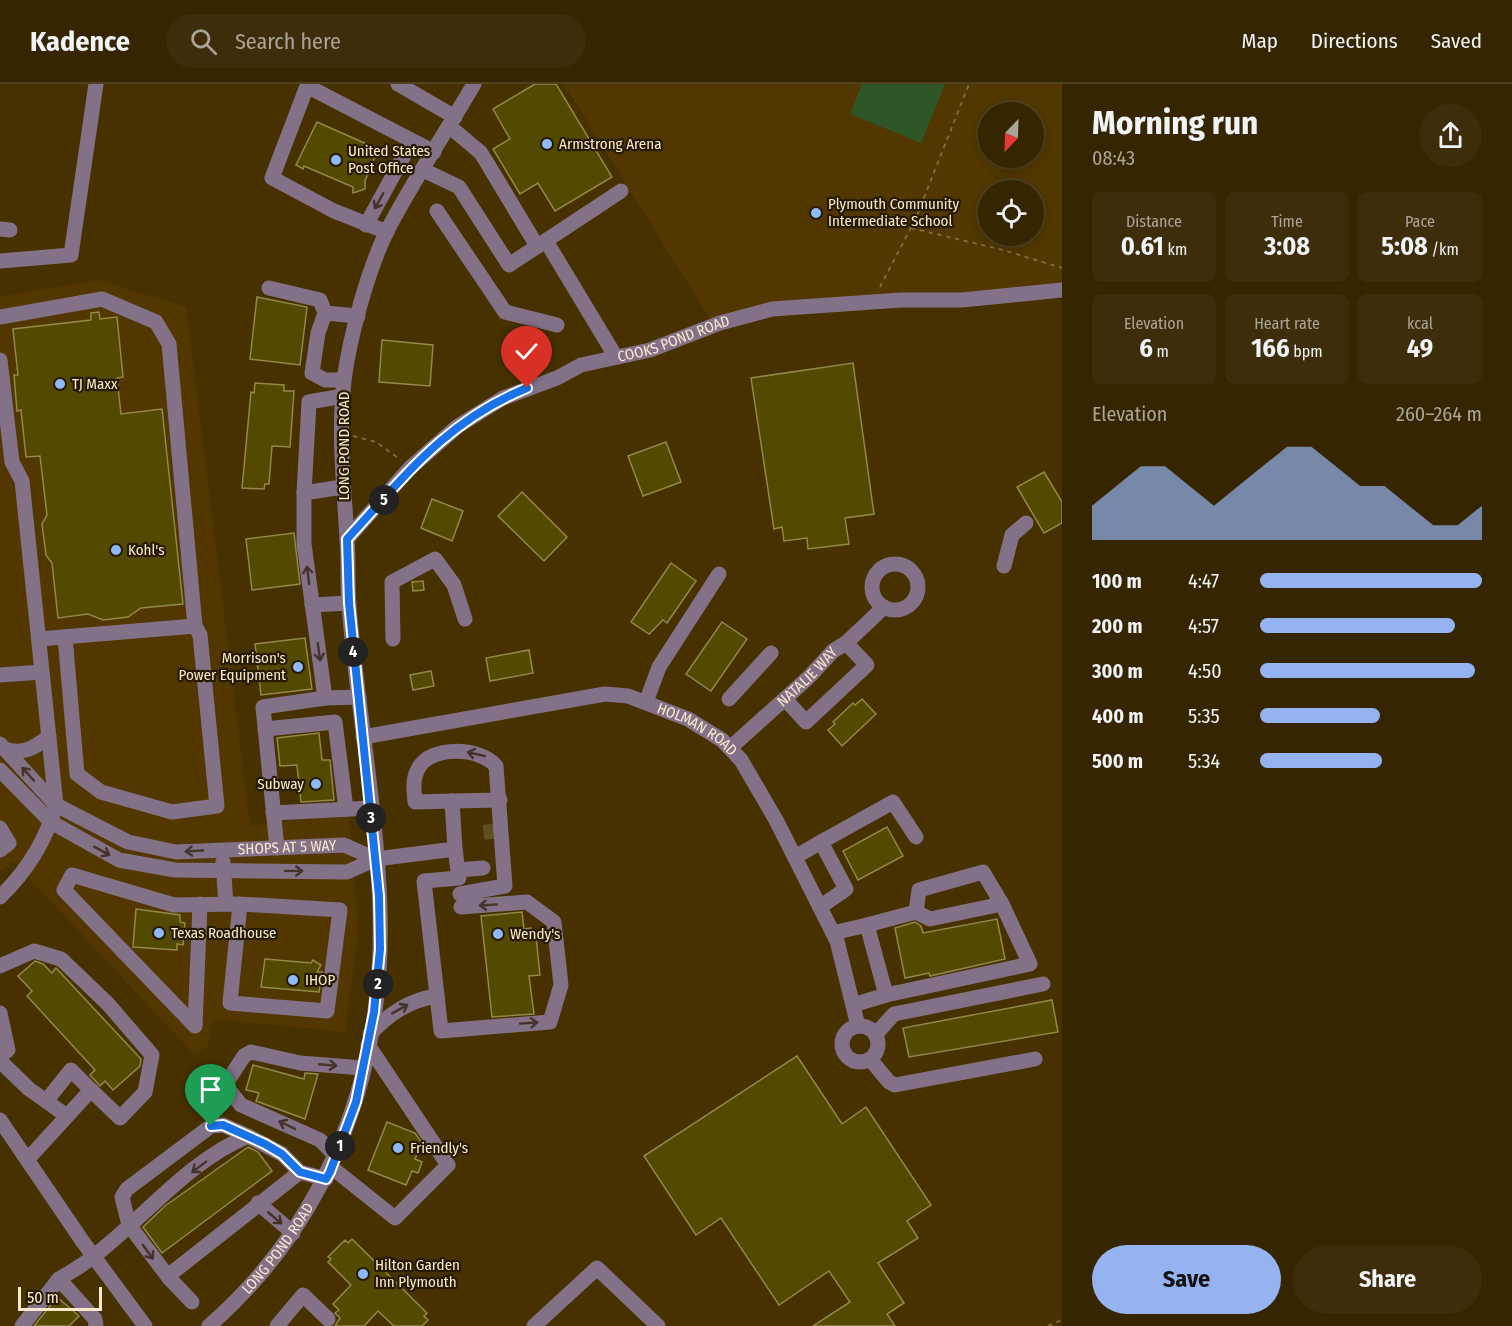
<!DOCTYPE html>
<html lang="en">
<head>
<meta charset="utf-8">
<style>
  :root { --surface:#352500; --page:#3d2d0a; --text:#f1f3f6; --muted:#aaa599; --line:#4f4222; --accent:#95b2f1 }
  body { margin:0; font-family:"Fira Sans Condensed",sans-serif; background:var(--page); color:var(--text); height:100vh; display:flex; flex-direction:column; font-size:22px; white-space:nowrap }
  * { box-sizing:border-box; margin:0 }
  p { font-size:20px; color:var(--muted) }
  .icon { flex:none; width:33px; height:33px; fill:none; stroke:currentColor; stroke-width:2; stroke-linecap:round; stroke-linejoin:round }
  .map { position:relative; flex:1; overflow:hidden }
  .side { display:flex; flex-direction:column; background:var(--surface); width:450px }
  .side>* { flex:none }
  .needle { width:39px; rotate:203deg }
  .tools { position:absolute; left:978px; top:18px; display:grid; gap:12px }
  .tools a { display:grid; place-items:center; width:66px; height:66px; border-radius:50%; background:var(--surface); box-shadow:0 3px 15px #0003,0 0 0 2px var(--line); font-size:30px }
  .scale { position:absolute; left:18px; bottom:15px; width:84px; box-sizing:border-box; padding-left:6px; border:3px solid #fae9cc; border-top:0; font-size:16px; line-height:21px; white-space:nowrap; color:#fae9cc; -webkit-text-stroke:4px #271a03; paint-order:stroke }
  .pin { position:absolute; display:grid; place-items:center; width:51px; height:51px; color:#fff; margin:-62px -26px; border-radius:50% 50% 50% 0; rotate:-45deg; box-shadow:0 0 6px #0007 }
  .pin .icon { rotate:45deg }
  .km { position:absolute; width:30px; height:30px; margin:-15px; border-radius:50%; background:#222; color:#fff; font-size:16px; line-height:30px; text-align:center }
  .round { display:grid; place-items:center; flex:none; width:63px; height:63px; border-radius:32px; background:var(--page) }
  .headline { display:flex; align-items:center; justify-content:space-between; height:102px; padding:0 30px }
  h1 { font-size:33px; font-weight:700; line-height:45px }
  .figures { display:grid; grid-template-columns:repeat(3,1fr); gap:9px; height:102px; padding:6px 30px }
  .figures div { display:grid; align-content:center; border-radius:9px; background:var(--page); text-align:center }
  .figures b { font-size:26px; font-weight:700 }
  .figures small { font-size:16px; font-weight:400 }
  .figures p { font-size:16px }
  .chart { height:168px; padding:12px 30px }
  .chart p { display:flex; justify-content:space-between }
  .chart svg { width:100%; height:108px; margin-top:6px; fill:var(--accent); opacity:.7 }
  .action { display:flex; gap:12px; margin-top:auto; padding:12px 30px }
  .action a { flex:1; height:69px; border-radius:36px; background:var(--accent); color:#111; font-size:24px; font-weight:700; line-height:69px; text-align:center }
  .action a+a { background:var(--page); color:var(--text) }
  ul { padding:0 30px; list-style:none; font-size:20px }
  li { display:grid; grid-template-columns:96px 72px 1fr; align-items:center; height:45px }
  li i { height:15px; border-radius:8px; background:var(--accent) }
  header { display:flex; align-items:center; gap:36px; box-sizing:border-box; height:84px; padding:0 30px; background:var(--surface); border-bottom:2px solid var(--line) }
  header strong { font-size:28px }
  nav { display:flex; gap:33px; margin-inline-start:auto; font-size:21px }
  .search { width:420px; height:54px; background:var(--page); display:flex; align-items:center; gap:15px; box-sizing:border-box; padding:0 21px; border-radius:33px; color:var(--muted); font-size:22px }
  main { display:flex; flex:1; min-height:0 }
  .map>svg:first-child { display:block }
  .built { fill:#523800; fill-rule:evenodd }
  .green { fill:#2f5627 }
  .building { fill:#534900; stroke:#928848; stroke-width:1.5 }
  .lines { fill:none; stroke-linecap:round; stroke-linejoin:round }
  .minor-tunnel { stroke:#624d1f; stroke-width:15; stroke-dasharray:15 8; stroke-linecap:butt }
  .path { stroke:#7d693e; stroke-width:2; stroke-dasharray:4.5 4.5; stroke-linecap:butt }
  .minor { stroke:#837187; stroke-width:15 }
  .oneway { stroke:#43342b }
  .route-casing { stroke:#fff; stroke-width:12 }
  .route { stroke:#1a73e8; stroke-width:8 }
  .poi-dot { fill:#8fb8fd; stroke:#271a03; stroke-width:2 }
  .labels { text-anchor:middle; stroke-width:4.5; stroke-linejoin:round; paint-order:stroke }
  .poi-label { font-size:15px; fill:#fae9cc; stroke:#271a03; text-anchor:start }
  .street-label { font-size:15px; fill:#fae9cc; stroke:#271a03 }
</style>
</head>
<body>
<header>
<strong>Kadence</strong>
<div class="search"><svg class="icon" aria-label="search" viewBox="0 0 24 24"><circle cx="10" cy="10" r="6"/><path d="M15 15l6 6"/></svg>Search here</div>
<nav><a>Map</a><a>Directions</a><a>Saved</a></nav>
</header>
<main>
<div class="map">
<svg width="1062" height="1242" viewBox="0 0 1062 1242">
  <rect width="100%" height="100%" fill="#473100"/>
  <!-- built -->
  <g class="built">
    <path d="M564,0H1062V202L712,238ZM988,28H1034V74H988ZM988,106H1034V152H988Z"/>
    <polygon points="98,196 186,223 250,742 349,728 358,846 345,948 213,935 208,962 194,970 13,777 0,788 0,212"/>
  </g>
  <!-- green -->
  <polygon class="green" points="862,0 945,0 921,59 850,30"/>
  <!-- building -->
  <g class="building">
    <polygon points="535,0 556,0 612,93 555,127 538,99 520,110 493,65 510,55 493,25"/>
    <polygon points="317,38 378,65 365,97 365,105 353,109 353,103 304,82 303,85 296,81"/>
    <polygon points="257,213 307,223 300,281 250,275"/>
    <polygon points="99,228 100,235 117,233 123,293 117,294 121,330 162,325 183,520 141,524 128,533 103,536 88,530 58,534 52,479 46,471 42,440 47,431 40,372 26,373 21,326 17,327 14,291 18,291 13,245 91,236 91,229"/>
    <polygon points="382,256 433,261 430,302 379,298"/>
    <polygon points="853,279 874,430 845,434 849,460 808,465 807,454 784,457 782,443 774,445 751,294"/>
    <polygon points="255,299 284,301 284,307 294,307 290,363 272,362 269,400 265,400 264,405 242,404 251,308 254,309"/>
    <polygon points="666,358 681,398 643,412 628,372"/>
    <polygon points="1044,388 1062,418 1062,439 1044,449 1017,403"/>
    <polygon points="522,408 567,453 544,477 498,432"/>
    <polygon points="432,415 463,427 452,457 421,444"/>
    <polygon points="294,449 300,500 252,506 246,455"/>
    <polygon points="671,479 696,497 667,539 663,536 649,550 631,538"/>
    <polygon points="423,497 424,506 413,507 412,498"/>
    <polygon points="722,538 747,555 711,607 686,590"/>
    <polygon points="305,554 312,605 261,611 255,560"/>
    <polygon points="529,566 533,589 490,597 486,574"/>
    <polygon points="431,587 434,602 413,606 410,591"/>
    <polygon points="862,615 876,630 842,662 828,646 835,640 833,638 853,619 855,621"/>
    <polygon points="319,649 322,676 330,676 334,716 301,718 297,681 280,682 277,654"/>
    <polygon points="887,743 903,772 858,796 843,767"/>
    <polygon points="136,825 180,831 180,838 185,839 183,861 177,860 177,866 133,863"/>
    <polygon points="522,828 524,845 531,844 532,853 536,853 540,891 529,892 534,930 492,933 481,832"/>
    <polygon points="997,835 1005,875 930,892 929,889 905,894 895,844 915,838 921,842 923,849"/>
    <polygon points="265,875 311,879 313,876 321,881 317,888 322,888 319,908 261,903"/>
    <polygon points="35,877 43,880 52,889 56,884 141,975 140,982 113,1006 105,997 100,1002 90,991 95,986 27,912 32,907 18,892"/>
    <polygon points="1052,916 1058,948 909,973 903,944"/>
    <polygon points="797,972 842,1040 866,1023 931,1121 907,1137 918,1154 878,1179 904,1219 887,1230 895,1242 813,1242 850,1218 829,1187 779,1221 721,1134 696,1151 644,1072"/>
    <polygon points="253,981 304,995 305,989 318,990 305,1035 256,1017 259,1009 246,1006"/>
    <polygon points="387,1038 415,1049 422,1059 415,1075 422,1078 418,1089 412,1087 406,1101 368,1086"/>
    <polygon points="248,1063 258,1068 272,1087 162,1169 143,1143 165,1122"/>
    <polygon points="352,1155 427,1229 424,1232 428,1236 422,1242 394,1242 378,1227 364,1242 335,1242 340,1234 335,1229 339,1226 333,1220 351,1201 328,1178 331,1175 328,1173 345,1156 348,1159"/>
    <polygon points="57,1213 79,1232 69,1242 34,1242"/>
  </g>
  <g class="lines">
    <!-- minor-tunnel -->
    <polyline class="minor-tunnel" points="490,740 492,755"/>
    <!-- path -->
    <g class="path">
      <polyline points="911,144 1003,166 1062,184"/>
      <polyline points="880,203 916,134 969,0"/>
      <polyline points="353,352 376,358 401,376"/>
      <polyline points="1048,1242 1062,1236"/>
    </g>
    <!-- minor -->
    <g class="minor">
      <polyline points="398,0 455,33"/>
      <polyline points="449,42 481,69 537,162"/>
      <polyline points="423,86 459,103 509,181 621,107"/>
      <polyline points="437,127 505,228 557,241"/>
      <polyline points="366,141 412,57"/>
      <polyline points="0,145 10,146"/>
      <polyline points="387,148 334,127 272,94 307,2 434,68"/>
      <polyline points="546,157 616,273"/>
      <polyline points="0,177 71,171 96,0"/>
      <polyline points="269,204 320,216 325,229"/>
      <polyline points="0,233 102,215 156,238 169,260 195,542 39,555"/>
      <path d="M0,276L12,378L22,397L56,721C46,756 26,788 0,813"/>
      <polyline points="344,296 325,296 312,289 318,249 325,229 358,232"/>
      <polyline points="304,409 309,318 343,312"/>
      <path id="s1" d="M347,455L410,384L458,342L503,314L557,294L581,281L650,266L720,239L772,225L901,216H962L1062,206"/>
      <circle cx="895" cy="503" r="23"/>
      <polyline points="1004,482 1012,451 1026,439"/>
      <polyline points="312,521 349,519"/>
      <polyline points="65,553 77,690 101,708 172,728 217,722 200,551 195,542"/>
      <polyline points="393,555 392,498 435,475 454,501 465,535"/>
      <polyline points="0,591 42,588"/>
      <polyline points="325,614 304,460 304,409 342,403"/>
      <polyline points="729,615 771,569"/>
      <polyline points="785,615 806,638 867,581 846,559"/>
      <polyline points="646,618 659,583 719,490"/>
      <polyline points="265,645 335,638 346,725"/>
      <path id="s2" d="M363,653L605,610L628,612L688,635L722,656L741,676L776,736L837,857L858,942"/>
      <path id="s3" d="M0,660L56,721L128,758L176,768L344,761L376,775"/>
      <path id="s4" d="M730,664L809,593L833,567L846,559L884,523"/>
      <path d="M5,665C23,671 35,664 49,652"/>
      <polyline points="0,686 51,738 119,776 175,786 347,788 376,775 455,765 459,794 424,797 441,947 550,938 561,901 554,838 527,818 461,823"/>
      <polyline points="452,717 500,716"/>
      <polyline points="273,729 370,724"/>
      <polyline points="0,744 9,759 0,766"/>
      <polyline points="821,758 893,718 916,753"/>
      <polyline points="277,764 263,623 325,614 359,613"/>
      <path d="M455,765L452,717L415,718C414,707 412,696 418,685C430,661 480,663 496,682L505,802L460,810"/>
      <polyline points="795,773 821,758 846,805 820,823"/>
      <polyline points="223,778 226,820"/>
      <polyline points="458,786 483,784"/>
      <polyline points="200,820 195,942 64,806 72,791 174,821 240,820 340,826 327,927 230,919 240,820"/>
      <polyline points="916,828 919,806 983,788 1002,820"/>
      <polyline points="867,841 916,828 930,835 1002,820 1030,880 886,911"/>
      <polyline points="833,849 867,841 886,911 853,921"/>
      <polyline points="0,882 34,867 61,875 108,920 152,971 145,1008 120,1034 91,1006 27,1076"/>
      <polyline points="0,929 8,966 0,972"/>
      <circle cx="860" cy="960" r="18"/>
      <path d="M370,950C389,930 409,916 437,912"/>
      <polyline points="876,950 894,930 1043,900"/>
      <polyline points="870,975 889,998 895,1001 1035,975"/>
      <polyline points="0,977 29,1005 67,1032"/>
      <polyline points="47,1016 71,986 91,1006"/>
      <polyline points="0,1036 83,1158 145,1242"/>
      <polyline points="336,1072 320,1056 241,1021 229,1006 227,998 244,972 251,968 300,979 363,984"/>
      <polyline points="331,1083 395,1134 448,1081 368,961"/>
      <polyline points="258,1119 293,1149"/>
      <polyline points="169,1194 129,1141 122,1113 127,1105 211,1042 223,1041 248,1052"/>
      <polyline points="192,1218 169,1194 173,1188 300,1088"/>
      <polyline points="22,1242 59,1195"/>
      <path d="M96,1242L95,1235L59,1195C71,1188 83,1181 94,1172C145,1133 188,1077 248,1052L282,1070L300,1088L326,1095"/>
      <path id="s5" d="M209,1242C330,1136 385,987 380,826C377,725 357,623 349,522C347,500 349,477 347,455C344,402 338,350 344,296C350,252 367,189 386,149C412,98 445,50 474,0"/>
      <polyline points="277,1242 303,1211 328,1235"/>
      <polyline points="534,1242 597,1184 658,1242"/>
    </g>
  </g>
  <!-- one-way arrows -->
  <defs><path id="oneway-shaft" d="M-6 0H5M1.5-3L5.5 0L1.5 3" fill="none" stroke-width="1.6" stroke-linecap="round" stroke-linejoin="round" transform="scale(1.5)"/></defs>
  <g class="oneway">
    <use href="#oneway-shaft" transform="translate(379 117) rotate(119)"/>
    <use href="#oneway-shaft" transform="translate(308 491) rotate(-97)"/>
    <use href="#oneway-shaft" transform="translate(319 568) rotate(82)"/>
    <use href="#oneway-shaft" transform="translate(476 670) rotate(-167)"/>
    <use href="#oneway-shaft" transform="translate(28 690) rotate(-132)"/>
    <use href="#oneway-shaft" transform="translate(102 767) rotate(29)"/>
    <use href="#oneway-shaft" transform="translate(194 767) rotate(177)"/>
    <use href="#oneway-shaft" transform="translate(294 787) rotate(1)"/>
    <use href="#oneway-shaft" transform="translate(488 821) rotate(176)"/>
    <use href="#oneway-shaft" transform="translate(400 925) rotate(-29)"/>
    <use href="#oneway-shaft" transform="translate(529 939) rotate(-4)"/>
    <use href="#oneway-shaft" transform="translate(328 981) rotate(5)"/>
    <use href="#oneway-shaft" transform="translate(287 1041) rotate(-154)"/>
    <use href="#oneway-shaft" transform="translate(199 1083) rotate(143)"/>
    <use href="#oneway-shaft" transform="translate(275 1134) rotate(40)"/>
    <use href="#oneway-shaft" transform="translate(148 1168) rotate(54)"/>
  </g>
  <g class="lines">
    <!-- route casing -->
    <g class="route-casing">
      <path id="route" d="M211,1042L223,1041L265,1060L282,1070L300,1088L326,1095L330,1088L356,1018L374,928L380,865L379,812L349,519L347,455C404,393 446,337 527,304"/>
    </g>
    <!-- route -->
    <use href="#route" class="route"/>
  </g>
  <!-- markers -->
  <g class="poi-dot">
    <circle cx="547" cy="60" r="6"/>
    <circle cx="336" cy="76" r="6"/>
    <circle cx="816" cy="129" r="6"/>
    <circle cx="60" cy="300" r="6"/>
    <circle cx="116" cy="466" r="6"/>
    <circle cx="298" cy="583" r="6"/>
    <circle cx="316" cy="700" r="6"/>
    <circle cx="159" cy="849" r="6"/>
    <circle cx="498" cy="850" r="6"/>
    <circle cx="293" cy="896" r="6"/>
    <circle cx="398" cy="1064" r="6"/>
    <circle cx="363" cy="1190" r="6"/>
  </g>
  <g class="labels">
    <!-- poi labels -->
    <g class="poi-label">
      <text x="559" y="65">Armstrong Arena</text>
      <text x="348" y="72">United States<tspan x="348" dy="17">Post Office</tspan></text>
      <text x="828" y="125">Plymouth Community<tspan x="828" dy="17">Intermediate School</tspan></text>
      <text x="72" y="305">TJ Maxx</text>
      <text x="128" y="471">Kohl's</text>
      <text x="286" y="579" text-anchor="end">Morrison's<tspan x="286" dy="17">Power Equipment</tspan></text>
      <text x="304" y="705" text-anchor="end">Subway</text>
      <text x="171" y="854">Texas Roadhouse</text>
      <text x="510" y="855">Wendy's</text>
      <text x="305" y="901">IHOP</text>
      <text x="410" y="1069">Friendly's</text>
      <text x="375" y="1186">Hilton Garden<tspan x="375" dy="17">Inn Plymouth</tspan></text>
    </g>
    <!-- street labels -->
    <g class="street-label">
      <text dy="5" stroke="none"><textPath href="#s1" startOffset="393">COOKS POND ROAD</textPath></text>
      <text transform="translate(344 362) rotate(-90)" y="5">LONG POND ROAD</text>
      <text dy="5" stroke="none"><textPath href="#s4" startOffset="105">NATALIE WAY</textPath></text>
      <text dy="5" stroke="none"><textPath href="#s2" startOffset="346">HOLMAN ROAD</textPath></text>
      <text dy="5" stroke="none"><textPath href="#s3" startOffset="324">SHOPS AT 5 WAY</textPath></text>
      <text dy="5" stroke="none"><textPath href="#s5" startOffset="104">LONG POND ROAD</textPath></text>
    </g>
  </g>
</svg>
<div class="tools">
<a><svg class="needle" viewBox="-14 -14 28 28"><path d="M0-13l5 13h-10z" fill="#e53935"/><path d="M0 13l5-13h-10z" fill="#aaa599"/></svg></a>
<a><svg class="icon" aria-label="locate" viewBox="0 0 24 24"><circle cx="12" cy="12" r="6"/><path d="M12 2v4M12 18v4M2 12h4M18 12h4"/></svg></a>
</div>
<div class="scale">50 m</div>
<div class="pin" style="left:211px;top:1042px;background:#1e9e55"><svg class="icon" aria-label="arrive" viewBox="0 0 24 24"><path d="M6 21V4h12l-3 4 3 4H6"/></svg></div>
<div class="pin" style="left:527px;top:304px;background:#d93025"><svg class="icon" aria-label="check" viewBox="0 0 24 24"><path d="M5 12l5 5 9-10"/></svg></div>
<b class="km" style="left:340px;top:1062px">1</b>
<b class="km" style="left:378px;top:900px">2</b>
<b class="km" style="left:371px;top:734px">3</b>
<b class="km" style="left:353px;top:568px">4</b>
<b class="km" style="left:384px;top:416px">5</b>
</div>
<section class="side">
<div class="headline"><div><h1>Morning run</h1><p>08:43</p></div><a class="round"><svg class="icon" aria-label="share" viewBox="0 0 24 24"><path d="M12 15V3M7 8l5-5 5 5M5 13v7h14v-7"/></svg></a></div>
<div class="figures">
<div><p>Distance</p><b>0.61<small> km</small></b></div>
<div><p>Time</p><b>3:08</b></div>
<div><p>Pace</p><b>5:08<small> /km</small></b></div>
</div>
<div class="figures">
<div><p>Elevation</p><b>6<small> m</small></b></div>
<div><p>Heart rate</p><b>166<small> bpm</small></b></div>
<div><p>kcal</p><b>49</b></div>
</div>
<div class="chart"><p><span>Elevation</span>260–264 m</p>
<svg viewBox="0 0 160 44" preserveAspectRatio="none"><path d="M0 44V30L10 22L20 14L30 14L40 22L50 30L60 22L70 14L80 6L90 6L100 14L110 22L120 22L130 30L140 38L150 38L160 30V44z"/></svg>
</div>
<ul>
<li><b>100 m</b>4:47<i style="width:100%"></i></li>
<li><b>200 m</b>4:57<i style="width:88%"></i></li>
<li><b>300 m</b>4:50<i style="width:97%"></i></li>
<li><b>400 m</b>5:35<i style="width:54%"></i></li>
<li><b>500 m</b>5:34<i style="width:55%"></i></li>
</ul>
<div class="action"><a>Save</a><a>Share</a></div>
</section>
</main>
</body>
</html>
